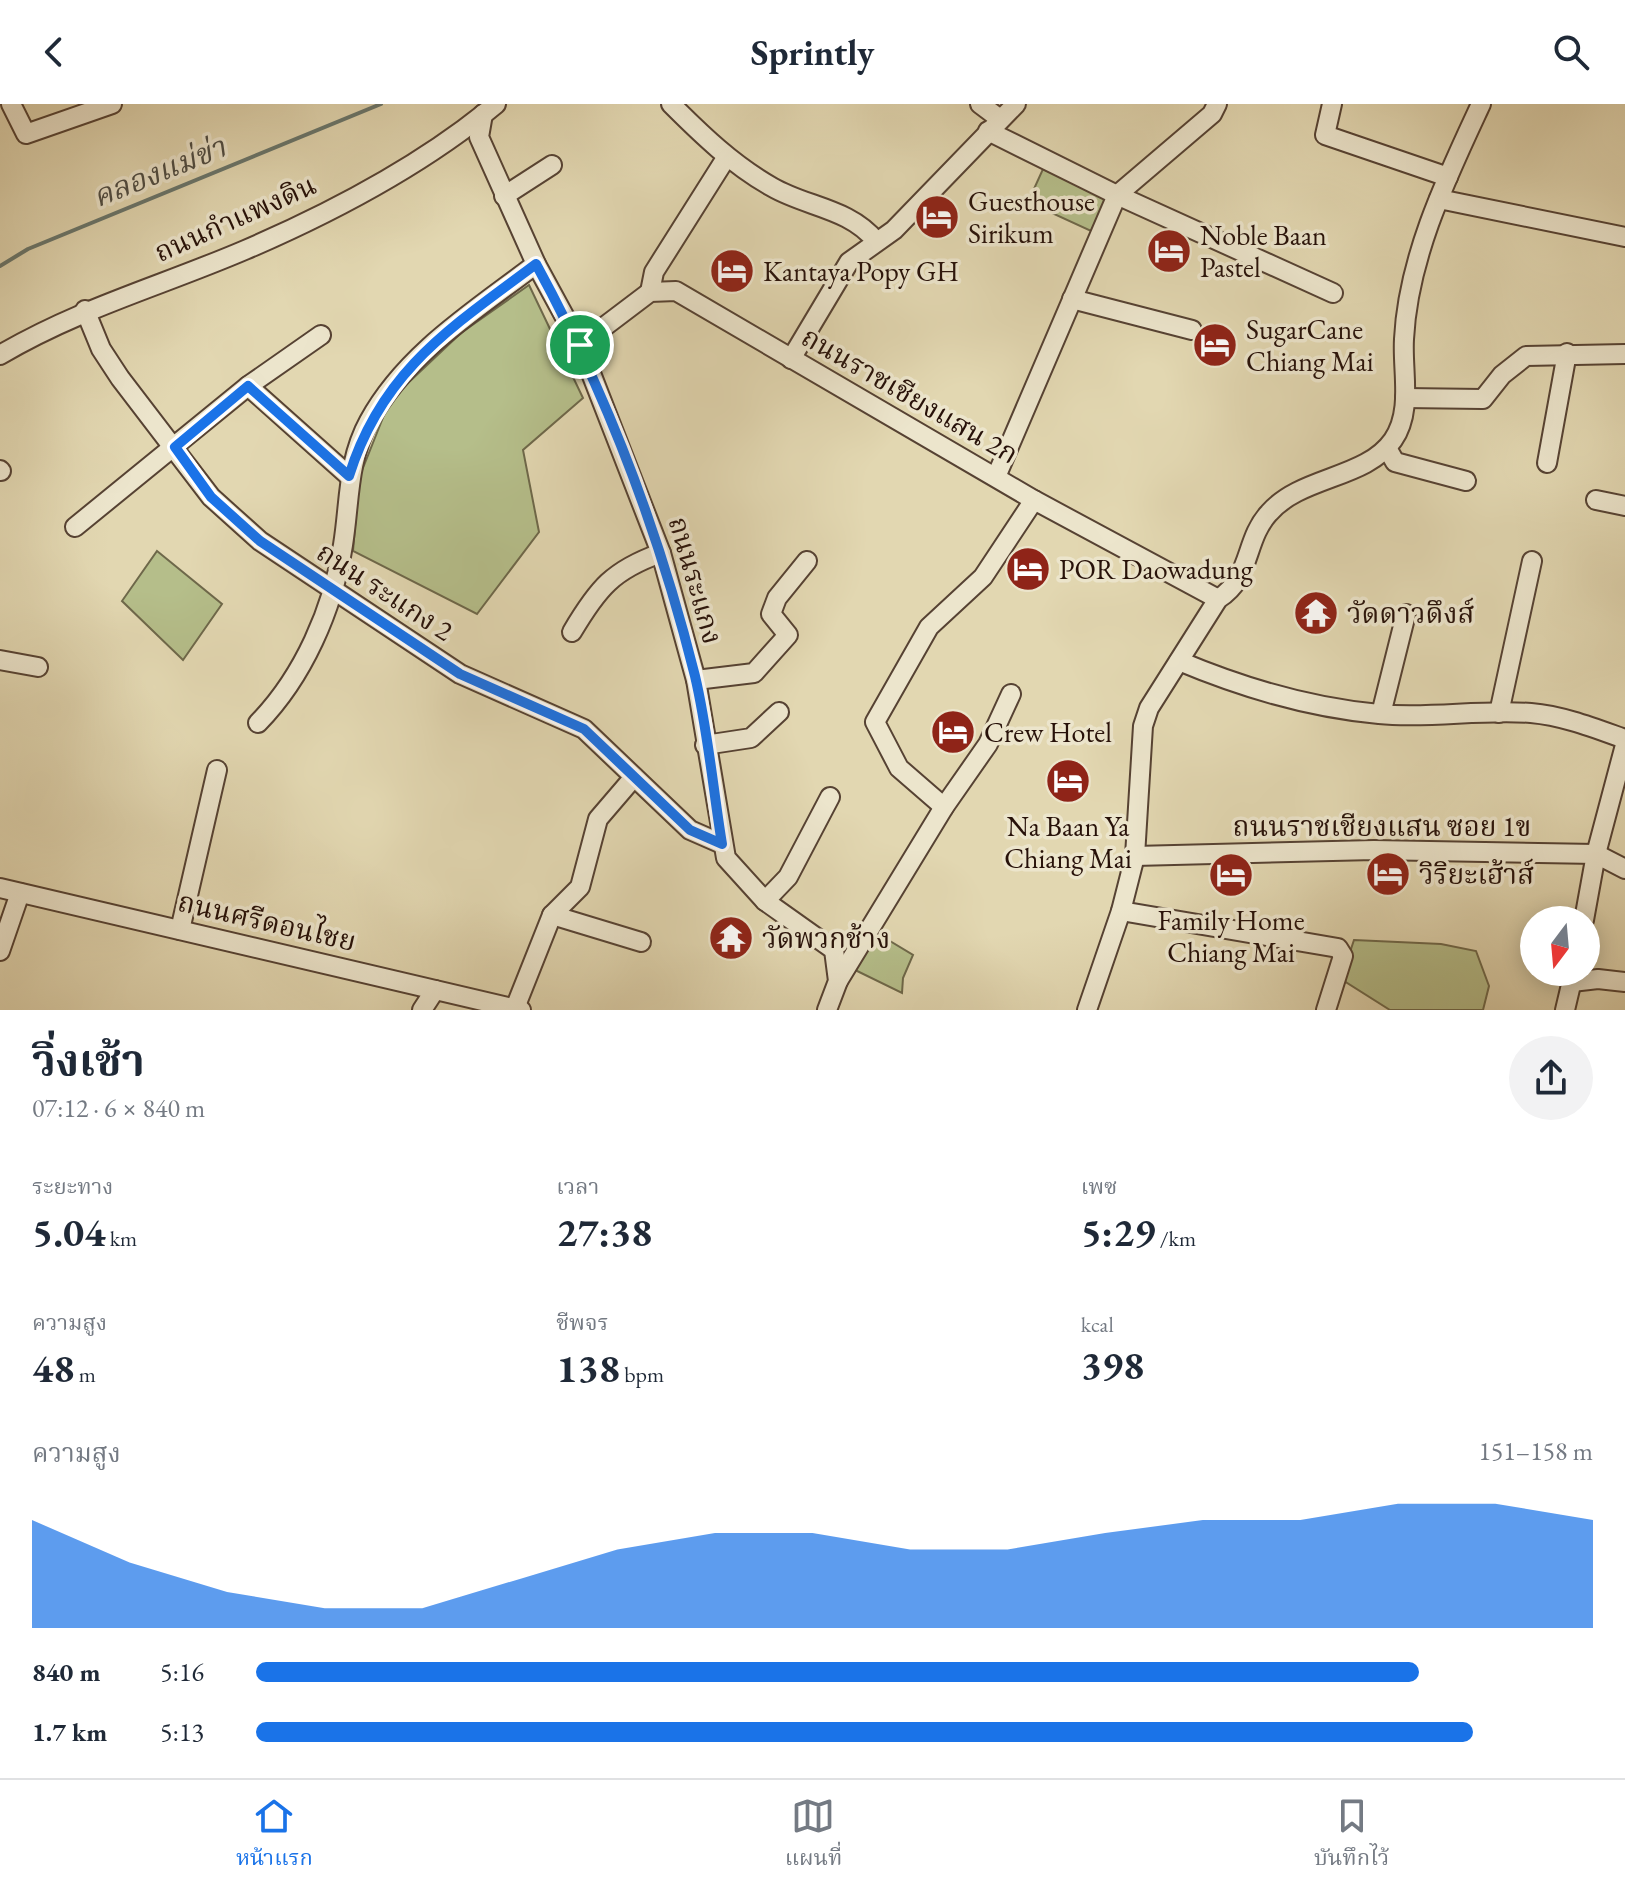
<!DOCTYPE html>
<html lang="th">
<head>
<meta charset="utf-8">
<style>
  :root { --surface:#fff; --page:#f2f2f3; --text:#1f2937; --muted:#747a83; --line:#e0e1e3; --accent:#1a73e8 }
  body { margin:0; font-family:"EB Garamond","Noto Serif Thai",serif; background:var(--page); color:var(--text); height:100vh; display:flex; flex-direction:column; font-size:30px; white-space:nowrap }
  * { box-sizing:border-box; margin:0 }
  p { font-size:26px; color:var(--muted) }
  .icon { flex:none; width:44px; height:44px; fill:none; stroke:currentColor; stroke-width:2; stroke-linecap:round; stroke-linejoin:round }
  .map { position:relative; height:906px; overflow:hidden }
  .side { display:flex; flex-direction:column; background:var(--surface); flex:1 }
  .side>* { flex:none }
  .needle { width:52px; rotate:196deg }
  .controls { position:absolute; left:1520px; top:802px; display:grid; gap:16px }
  .controls a { display:grid; place-items:center; width:80px; height:80px; border-radius:50%; background:var(--surface); box-shadow:0 4px 20px #0003; font-size:40px }
  .pin { position:absolute; display:grid; place-items:center; width:68px; height:68px; color:#fff; margin:-34px; border:4px solid #fff; border-radius:50%; box-shadow:0 2px 8px #0007 }
  .round { display:grid; place-items:center; flex:none; width:84px; height:84px; border-radius:42px; background:var(--page) }
  .summary { display:flex; align-items:center; justify-content:space-between; height:136px; padding:0 32px }
  h1 { font-size:44px; font-weight:700; line-height:60px }
  .figures { display:grid; grid-template-columns:repeat(3,1fr); gap:12px; height:136px; padding:8px 32px }
  .figures div { display:grid; align-content:center }
  .figures b { font-size:40px; font-weight:700 }
  .figures small { font-size:22px; font-weight:400 }
  .figures p { font-size:22px }
  .chart { height:224px; padding:16px 32px }
  .chart p { display:flex; justify-content:space-between }
  .chart svg { width:100%; height:144px; margin-top:8px; fill:var(--accent); opacity:.7 }
  ul { padding:0 32px; list-style:none; font-size:26px }
  li { display:grid; grid-template-columns:128px 96px 1fr; align-items:center; height:60px }
  li i { height:20px; border-radius:10px; background:var(--accent) }
  header { display:flex; justify-content:space-between; align-items:center; height:104px; padding:0 32px; background:var(--surface); font-size:36px; font-weight:700 }
  .tab-bar { display:flex; justify-content:space-around; align-items:center; height:112px; border-top:2px solid var(--line); background:var(--surface); font-size:22px; color:var(--muted) }
  .tab-bar a { display:grid; justify-items:center; gap:4px }
  .tab-bar .on { color:var(--accent) }
  .map>svg:first-child { display:block }
  .green { fill:#b5be8a; stroke:#6e684a; stroke-width:2 }
  .lines { fill:none; stroke-linecap:round; stroke-linejoin:round }
  .stream { stroke:#69766c; stroke-width:4 }
  .minor-casing { stroke:#564233; stroke-width:22 }
  .minor { stroke:#ece5cc; stroke-width:18 }
  .route-casing { stroke:#fff; stroke-width:16 }
  .route { stroke:#1a73e8; stroke-width:10 }
  .labels { text-anchor:middle; stroke-width:7; stroke-linejoin:round; paint-order:stroke }
  .poi-label { font-size:28px; fill:#271109; stroke:#ece5cc; text-anchor:start }
  .street-label { font-size:28px; fill:#271109; stroke:#ece5cc }
  .water-label { font-size:30px; font-style:italic; fill:#4e4c43; stroke:#ece5cc }
</style>
</head>
<body>
<header><svg class="icon" aria-label="back" viewBox="0 0 24 24"><path d="M15 5l-7 7 7 7"/></svg>Sprintly<svg class="icon" aria-label="search" viewBox="0 0 24 24"><circle cx="10" cy="10" r="6"/><path d="M15 15l6 6"/></svg></header>
<div class="map">
<svg width="1625" height="906" viewBox="0 0 1625 906">
  <rect width="100%" height="100%" fill="#e2d7b1"/>
  <filter id="stains"><feTurbulence type="fractalNoise" baseFrequency=".0025" numOctaves="4"/><feColorMatrix values="0 0 0 0 .2 0 0 0 0 .09 0 0 0 0 .02 0 0 0 .5 -.17"/></filter>
  <radialGradient id="worn" r=".72"><stop offset=".6" stop-color="#630" stop-opacity="0"/><stop offset="1" stop-color="#630" stop-opacity=".3"/></radialGradient>
  <!-- green -->
  <g class="green">
    <polygon points="1043,65 1107,94 1091,127 1028,98"/>
    <polygon points="529,181 583,294 523,346 539,428 477,510 353,447 359,374 390,296 461,229"/>
    <polygon points="157,447 222,500 183,556 122,497"/>
    <polygon points="875,828 913,851 903,874 902,889 853,865"/>
    <polygon points="1354,836 1441,840 1476,847 1489,882 1483,906 1390,906 1341,875"/>
  </g>
  <g class="lines">
    <!-- stream -->
    <polyline class="stream" points="0,162 28,145 381,0"/>
    <!-- minor casing -->
    <g class="minor-casing">
      <g id="minor">
        <polyline points="11,0 26,30 112,0"/>
        <path d="M671,0C702,31 733,61 772,83C806,103 849,104 876,137"/>
        <polyline points="980,0 1000,15"/>
        <polyline points="1332,0 1325,31 1448,73"/>
        <polyline points="483,10 479,33 536,160 580,241 661,449 696,576 726,754 765,797 834,846 838,877 827,906"/>
        <polyline points="988,27 1117,91 1333,189"/>
        <polyline points="504,92 552,61"/>
        <polyline points="1439,95 1625,133"/>
        <polyline points="650,188 654,168 726,54"/>
        <polyline points="1072,195 1192,226"/>
        <polyline points="85,206 101,245 120,274 211,393 260,437 460,570 584,625 690,726 722,740"/>
        <polyline points="580,241 650,188 676,187 1034,396 1218,495"/>
        <path d="M0,251C80,204 161,182 245,146C331,109 424,60 496,0"/>
        <polyline points="791,255 849,158 894,126 1016,0"/>
        <polyline points="248,282 321,231"/>
        <polyline points="1405,294 1483,295 1502,271 1526,252 1625,250"/>
        <polyline points="1387,344 1395,358 1466,377"/>
        <polyline points="1547,359 1567,249"/>
        <polyline points="0,366 1,367"/>
        <polyline points="996,373 1117,91 1212,10 1217,0"/>
        <polyline points="1596,396 1625,402"/>
        <polyline points="75,423 248,282 349,372"/>
        <path d="M572,528C598,484 613,466 661,449"/>
        <polyline points="0,556 38,563"/>
        <path d="M1179,557C1241,583 1311,604 1379,610C1429,615 1481,605 1531,609C1564,612 1594,624 1625,635"/>
        <polyline points="696,576 754,569 788,531 771,510 777,494 807,457"/>
        <polyline points="1499,609 1532,457"/>
        <polyline points="1381,610 1406,510"/>
        <path d="M258,619C303,573 333,505 343,441C350,398 347,357 369,317C406,249 476,206 536,160"/>
        <polyline points="705,641 751,634 779,608"/>
        <polyline points="944,703 899,664 875,618 929,523 983,473 1034,396"/>
        <polyline points="1135,752 1374,746 1596,750 1625,765"/>
        <polyline points="0,784 521,906"/>
        <polyline points="765,797 788,773 830,693"/>
        <polyline points="1121,807 1338,844 1343,852 1326,906"/>
        <polyline points="552,811 641,838"/>
        <polyline points="1584,816 1596,750 1625,641"/>
        <polyline points="180,826 217,666"/>
        <polyline points="0,847 20,789"/>
        <polyline points="838,877 944,703 988,640 1011,590"/>
        <polyline points="1572,878 1598,875 1625,878"/>
        <polyline points="515,904 552,811 580,783 598,715 634,673"/>
        <polyline points="422,906 435,886"/>
        <path d="M1087,906L1121,807L1135,752L1143,622L1149,604L1218,495C1252,474 1244,436 1269,409C1301,372 1366,375 1393,336C1413,307 1402,268 1404,235C1408,153 1447,73 1481,0"/>
        <polyline points="1565,906 1574,868"/>
      </g>
    </g>
    <!-- minor -->
    <use href="#minor" class="minor"/>
  </g>
  <g class="lines">
    <!-- route casing -->
    <g class="route-casing">
      <path id="route" d="M536,160C607,290 659,428 695,572C708,627 713,685 722,740L690,726L584,625L460,570L260,437L211,393L175,343L248,282L349,372C382,266 452,223 536,160Z"/>
    </g>
    <!-- route -->
    <use href="#route" class="route"/>
  </g>
  <!-- icons -->
  <defs>
    <g id="hotel-disc" transform="scale(2.3)"><circle r="9.5" fill="#8f2418" stroke="#ece5cc"/><path d="M-6-4.5h1.5V1H6V5H4.5V3h-9V5H-6ZM-4 0a1.8 1.8 0 1 1 3.6 0ZM.5 0V-2.5h3Q6-2.5 6 0Z" fill="#fff"/></g>
    <g id="temple-disc" transform="scale(2.3)"><circle r="9.5" fill="#8f2418" stroke="#ece5cc"/><path d="M0-6L5-2H3V0L6.5 2.5H4V6H1.5V3h-3V6H-4V2.5H-6.5L-3 0V-2H-5Z" fill="#fff"/></g>
  </defs>
  <g fill-rule="evenodd">
    <use href="#hotel-disc" x="937" y="113"/>
    <use href="#hotel-disc" x="1169" y="147"/>
    <use href="#hotel-disc" x="732" y="167"/>
    <use href="#hotel-disc" x="1215" y="241"/>
    <use href="#hotel-disc" x="1028" y="465"/>
    <use href="#temple-disc" x="1316" y="509"/>
    <use href="#hotel-disc" x="953" y="628"/>
    <use href="#hotel-disc" x="1068" y="677"/>
    <use href="#hotel-disc" x="1388" y="770"/>
    <use href="#hotel-disc" x="1231" y="771"/>
    <use href="#temple-disc" x="731" y="834"/>
  </g>
  <g class="labels">
    <!-- poi labels -->
    <g class="poi-label">
      <text x="968" y="107">Guesthouse<tspan x="968" dy="32">Sirikum</tspan></text>
      <text x="1200" y="141">Noble Baan<tspan x="1200" dy="32">Pastel</tspan></text>
      <text x="763" y="177">Kantaya Popy GH</text>
      <text x="1246" y="235">SugarCane<tspan x="1246" dy="32">Chiang Mai</tspan></text>
      <text x="1059" y="475">POR Daowadung</text>
      <text x="1347" y="519">วัดดาวดึงส์</text>
      <text x="984" y="638">Crew Hotel</text>
      <text x="1068" y="732" text-anchor="middle">Na Baan Ya<tspan x="1068" dy="32">Chiang Mai</tspan></text>
      <text x="1419" y="780">วิริยะเฮ้าส์</text>
      <text x="1231" y="826" text-anchor="middle">Family Home<tspan x="1231" dy="32">Chiang Mai</tspan></text>
      <text x="762" y="844">วัดพวกช้าง</text>
    </g>
    <!-- street labels -->
    <g class="street-label">
      <text transform="translate(235 114) rotate(-24)" y="10">ถนนกำแพงดิน</text>
      <text transform="translate(910 291) rotate(30)" y="10">ถนนราชเชียงแสน 2ก</text>
      <text transform="translate(696 476) rotate(74)" y="10">ถนนระแกง</text>
      <text transform="translate(385 487) rotate(33)" y="10">ถนน ระแกง 2</text>
      <text x="1382" y="732">ถนนราชเชียงแสน ซอย 1ข</text>
      <text transform="translate(267 817) rotate(13)" y="10">ถนนศรีดอนไชย</text>
    </g>
    <!-- water labels -->
    <g class="water-label">
      <text transform="translate(159 68) rotate(-22)" y="10">คลองแม่ข่า</text>
    </g>
  </g>
  <rect width="100%" height="100%" filter="url(#stains)"/>
  <rect width="100%" height="100%" fill="url(#worn)"/>
</svg>
<div class="controls">
<a><svg class="needle" viewBox="-14 -14 28 28"><path d="M0-13l5 13h-10z" fill="#e53935"/><path d="M0 13l5-13h-10z" fill="#747a83"/></svg></a>
</div>
<div class="pin" style="left:580px;top:241px;background:#1e9e55"><svg class="icon" aria-label="arrive" viewBox="0 0 24 24"><path d="M6 21V4h12l-3 4 3 4H6"/></svg></div>
</div>
<section class="side">
<div class="summary"><div><h1>วิ่งเช้า</h1><p>07:12 · 6 × 840 m</p></div><a class="round"><svg class="icon" aria-label="share" viewBox="0 0 24 24"><path d="M12 15V3M7 8l5-5 5 5M5 13v7h14v-7"/></svg></a></div>
<div class="figures">
<div><p>ระยะทาง</p><b>5.04<small> km</small></b></div>
<div><p>เวลา</p><b>27:38</b></div>
<div><p>เพซ</p><b>5:29<small> /km</small></b></div>
</div>
<div class="figures">
<div><p>ความสูง</p><b>48<small> m</small></b></div>
<div><p>ชีพจร</p><b>138<small> bpm</small></b></div>
<div><p>kcal</p><b>398</b></div>
</div>
<div class="chart"><p><span>ความสูง</span>151–158 m</p>
<svg viewBox="0 0 160 44" preserveAspectRatio="none"><path d="M0 44V11L10 24L20 33L30 38L40 38L50 29L60 20L70 15L80 15L90 20L100 20L110 15L120 11L130 11L140 6L150 6L160 11V44z"/></svg>
</div>
<ul>
<li><b>840 m</b>5:16<i style="width:87%"></i></li>
<li><b>1.7 km</b>5:13<i style="width:91%"></i></li>
</ul>
</section>
<nav class="tab-bar">
<a class="on"><svg class="icon" aria-label="home" viewBox="0 0 24 24"><path d="M3 11l9-7 9 7M6 9v11h12V9"/></svg>หน้าแรก</a>
<a><svg class="icon" aria-label="map" viewBox="0 0 24 24"><path d="M3 6l6-2 6 2 6-2v14l-6 2-6-2-6 2zM9 4v14M15 6v14"/></svg>แผนที่</a>
<a><svg class="icon" aria-label="saved" viewBox="0 0 24 24"><path d="M7 4h10v16l-5-4-5 4z"/></svg>บันทึกไว้</a>
</nav>
</body>
</html>
